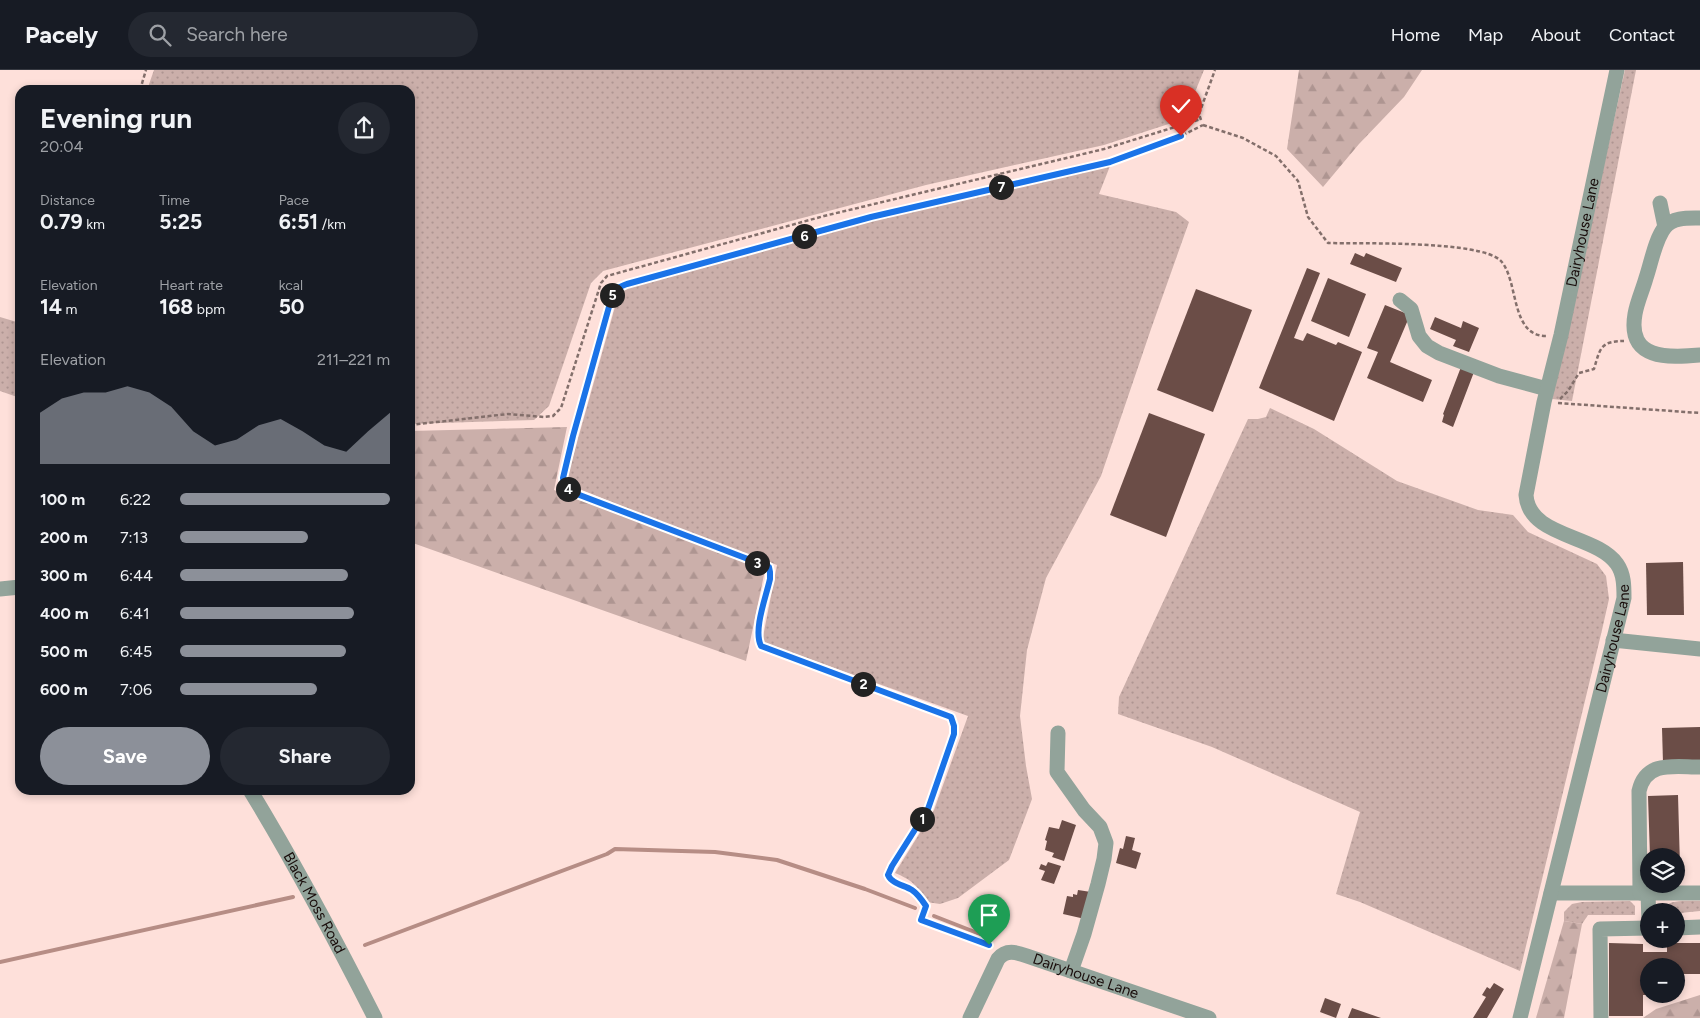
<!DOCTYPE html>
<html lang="en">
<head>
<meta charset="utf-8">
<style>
  :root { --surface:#171b24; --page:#242831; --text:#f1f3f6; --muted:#9ea1a6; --line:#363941; --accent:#8c9099 }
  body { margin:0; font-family:Figtree,sans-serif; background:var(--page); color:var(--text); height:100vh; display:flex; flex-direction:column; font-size:19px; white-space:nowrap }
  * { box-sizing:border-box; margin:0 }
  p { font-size:16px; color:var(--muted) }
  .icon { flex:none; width:28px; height:28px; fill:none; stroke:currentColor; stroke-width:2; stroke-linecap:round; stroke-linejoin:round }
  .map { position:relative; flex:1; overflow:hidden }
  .sheet { position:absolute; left:15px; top:15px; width:400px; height:710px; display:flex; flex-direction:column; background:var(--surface); border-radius:15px; box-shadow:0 2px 8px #0003 }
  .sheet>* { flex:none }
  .fabs { position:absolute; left:1640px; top:778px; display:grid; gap:10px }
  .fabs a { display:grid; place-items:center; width:45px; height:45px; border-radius:50%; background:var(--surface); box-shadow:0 2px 8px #0003; font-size:25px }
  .pin { position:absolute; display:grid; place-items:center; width:42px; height:42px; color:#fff; margin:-51px -21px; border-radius:50% 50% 50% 0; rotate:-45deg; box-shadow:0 0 5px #0007 }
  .pin .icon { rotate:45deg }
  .km { position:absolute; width:25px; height:25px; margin:-12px; border-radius:50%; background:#222; color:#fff; font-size:14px; line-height:25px; text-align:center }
  .round { display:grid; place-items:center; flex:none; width:52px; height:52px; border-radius:26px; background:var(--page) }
  .headline { display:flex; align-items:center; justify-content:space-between; height:85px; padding:0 25px }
  h1 { font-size:28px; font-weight:700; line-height:38px }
  .stats { display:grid; grid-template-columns:repeat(3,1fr); gap:8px; height:85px; padding:5px 25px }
  .stats div { display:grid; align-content:center }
  .stats b { font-size:21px; font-weight:700 }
  .stats small { font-size:14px; font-weight:400 }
  .stats p { font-size:14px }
  .chart { height:140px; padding:10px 25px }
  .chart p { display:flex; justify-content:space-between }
  .chart svg { width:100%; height:90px; margin-top:5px; fill:var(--accent); opacity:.7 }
  .button { display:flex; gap:10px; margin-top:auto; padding:10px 25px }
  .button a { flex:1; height:58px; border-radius:30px; background:var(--accent); color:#fff; font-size:20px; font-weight:700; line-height:58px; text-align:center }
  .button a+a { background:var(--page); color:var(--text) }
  ul { padding:0 25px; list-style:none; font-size:16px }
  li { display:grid; grid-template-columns:80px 60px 1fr; align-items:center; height:38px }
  li i { height:12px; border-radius:6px; background:var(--accent) }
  header { display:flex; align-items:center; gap:30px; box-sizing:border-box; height:70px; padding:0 25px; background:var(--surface); border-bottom:1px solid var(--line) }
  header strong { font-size:24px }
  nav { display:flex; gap:28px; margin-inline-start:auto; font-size:18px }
  .search { width:350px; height:45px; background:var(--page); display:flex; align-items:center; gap:12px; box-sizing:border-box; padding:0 18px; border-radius:28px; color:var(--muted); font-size:19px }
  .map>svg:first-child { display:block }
  .grass { fill:url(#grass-dots) }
  .forest { fill:url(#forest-firs) }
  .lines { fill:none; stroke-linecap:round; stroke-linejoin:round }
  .stream { stroke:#b68d85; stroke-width:4 }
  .building { fill:#6b4d47 }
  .path { stroke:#836f6b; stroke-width:2.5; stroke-dasharray:4 2.5; stroke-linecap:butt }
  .minor { stroke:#92a39a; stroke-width:15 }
  .route-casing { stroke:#fff; stroke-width:10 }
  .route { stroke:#1a73e8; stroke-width:6 }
  .labels { text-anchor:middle; stroke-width:5; stroke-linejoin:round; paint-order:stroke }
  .street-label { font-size:15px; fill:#190d0b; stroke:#fff }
</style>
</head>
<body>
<header>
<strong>Pacely</strong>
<div class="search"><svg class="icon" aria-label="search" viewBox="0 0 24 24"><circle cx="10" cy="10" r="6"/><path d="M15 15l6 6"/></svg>Search here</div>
<nav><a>Home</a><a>Map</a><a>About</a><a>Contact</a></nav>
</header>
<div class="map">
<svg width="1700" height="948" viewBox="0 0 1700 948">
  <defs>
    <pattern id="grass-dots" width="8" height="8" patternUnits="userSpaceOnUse" patternTransform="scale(1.25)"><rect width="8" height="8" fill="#cbafaa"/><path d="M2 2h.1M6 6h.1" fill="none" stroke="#ae9591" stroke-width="1.8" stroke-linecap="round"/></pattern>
    <pattern id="forest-firs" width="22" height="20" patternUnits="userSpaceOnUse" patternTransform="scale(1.25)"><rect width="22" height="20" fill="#cbafaa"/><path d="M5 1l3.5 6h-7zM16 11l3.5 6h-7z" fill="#ae9591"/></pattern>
  </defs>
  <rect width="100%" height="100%" fill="#fee0da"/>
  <!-- grass -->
  <g class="grass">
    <polygon points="154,0 1204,0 1184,49 1104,75 926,115 603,201 591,213 549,336 534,350 410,354 410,20 147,20"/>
    <polygon points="1625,0 1636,0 1572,331 1552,329"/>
    <path d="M1110,96L1099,124L1176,142L1189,152L1151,259L1101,406L1046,508L1027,580L1020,646L1026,696L1032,729L1009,790L958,828L940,834L927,832C918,816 912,810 895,803L934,740L968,646L762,572L777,495L671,456L572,416L568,412L567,408L620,219L859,154Z"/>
    <polygon points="0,247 20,253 20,328 0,321"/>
    <polygon points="1270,338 1314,359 1397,411 1478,440 1513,445 1528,462 1597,494 1606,506 1609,529 1602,560 1520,901 1360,832 1336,824 1360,742 1212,677 1118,644 1119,627 1248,349 1258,349 1266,347"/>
    <polygon points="1630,831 1635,836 1635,845 1588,845 1582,854 1564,851 1564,842 1572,834 1582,832"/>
    <path d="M1682,831H1700V841L1680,843L1676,846V841H1663C1666,832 1673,832 1682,831Z"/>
  </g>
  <!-- forest -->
  <g class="forest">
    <polygon points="1299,0 1422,0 1404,27 1359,74 1323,117 1287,79"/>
    <polygon points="567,357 554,420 765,500 746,591 410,472 410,361"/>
    <polygon points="1564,851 1582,854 1564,948 1536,948"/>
    <polygon points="1700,925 1700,948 1643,948 1656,939"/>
  </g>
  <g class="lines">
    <!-- stream -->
    <g class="stream">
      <polyline points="934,846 980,864"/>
      <polyline points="365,875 607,784 615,779 715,782 777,790 865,819 915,838"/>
      <polyline points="0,892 293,827"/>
    </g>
  </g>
  <!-- building -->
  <g class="building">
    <polygon points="1355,183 1364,187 1366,183 1402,198 1396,212 1350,194"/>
    <polygon points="1307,198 1320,203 1294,268 1303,271 1307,263 1336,275 1338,272 1362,282 1334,351 1259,318"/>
    <polygon points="1328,208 1366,224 1349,267 1311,251"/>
    <polygon points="1196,219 1252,240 1213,342 1157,320"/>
    <polygon points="1385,235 1410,245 1390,292 1432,310 1423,332 1367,308 1378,282 1367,278"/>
    <polygon points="1435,247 1461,258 1463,251 1479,258 1469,282 1453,276 1456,270 1430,259"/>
    <polygon points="1461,297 1474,302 1453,357 1442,352 1444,345 1443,344"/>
    <polygon points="1149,343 1205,364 1166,467 1110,445"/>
    <polygon points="1683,492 1684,545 1647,545 1646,493"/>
    <polygon points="1700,657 1700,692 1663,693 1662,658"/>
    <polygon points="1678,725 1680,796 1676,796 1676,786 1650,786 1648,726"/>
    <polygon points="1062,750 1076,755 1064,791 1052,787 1054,783 1045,780 1047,771 1045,770 1049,757 1059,759"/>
    <polygon points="1126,766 1135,768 1132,780 1141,783 1136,799 1116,793 1120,778 1123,779"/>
    <polygon points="1048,792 1061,796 1054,814 1041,810 1045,801 1039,799 1041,794 1046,796"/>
    <polygon points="1078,820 1091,822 1085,849 1063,844 1067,826 1073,827 1073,824 1077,825"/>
    <polygon points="1609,873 1643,874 1643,882 1667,882 1667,873 1700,873 1700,904 1676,904 1676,896 1649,896 1649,925 1643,925 1643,946 1609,946"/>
    <polygon points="1494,913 1504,919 1487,948 1473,948 1486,927 1482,925 1487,917 1490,919"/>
    <polygon points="1325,928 1341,934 1336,948 1320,942"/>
    <polygon points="1352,938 1381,948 1348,948"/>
  </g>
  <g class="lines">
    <!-- path -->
    <g class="path">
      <polyline points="140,20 146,0"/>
      <polyline points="1201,50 1199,44 1215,0"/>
      <path d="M1203,55L1243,68L1276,86L1298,111L1308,147L1328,173C1360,174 1481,170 1501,191C1519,211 1510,267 1547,266"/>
      <polyline points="999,104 1003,117"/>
      <path d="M1560,329L1568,321L1579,303L1594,299C1600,279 1600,271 1624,271"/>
      <polyline points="1558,333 1700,343"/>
      <polyline points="410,355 508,344 544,347 553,346 561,338 601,213 607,206 824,146 1104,79 1201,49"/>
      <path d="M992,877L989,875L921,850L925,836C922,830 918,824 912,820C904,815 892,814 888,805L891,796L928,739L954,664V656L951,647L761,576C753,561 766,526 770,509L771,502L769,497L569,421L564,416L563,409L573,366L612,226C614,218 620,217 627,214L871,147L1110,92L1181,66L1203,55"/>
    </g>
    <!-- minor -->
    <g class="minor">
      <polyline points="1660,133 1665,157"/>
      <path d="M1700,148C1688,148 1673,147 1665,157C1655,169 1651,194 1646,208C1643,219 1637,232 1635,244C1627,290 1668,288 1700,285"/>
      <polyline points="1400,230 1411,239 1419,266 1427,276 1439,283 1499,306 1547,319"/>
      <polyline points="0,519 20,517"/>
      <polyline points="1613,570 1700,579"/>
      <polyline points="1058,663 1057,702 1084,740 1100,757 1106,773 1104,789 1098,814 1084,864 1071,901"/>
      <path id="s1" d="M250,720C295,794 336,871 375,948"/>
      <polyline points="1551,823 1700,823"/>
      <path d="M1640,823L1639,721C1646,690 1675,697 1700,697"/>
      <polyline points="1648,823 1649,853"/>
      <polyline points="1676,858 1700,857"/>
      <path id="s2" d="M970,948L998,889C1006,879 1016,882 1027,886L1209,948"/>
      <path id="s3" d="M1520,948L1624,528C1624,516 1624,504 1617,494C1596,464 1529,468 1526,425L1544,332L1561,265L1617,0"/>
      <polyline points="1601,948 1600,859 1649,858"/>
    </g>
  </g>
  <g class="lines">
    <!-- route casing -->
    <g class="route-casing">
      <path id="route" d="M989,875L921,850L926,836C922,830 918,824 912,820C904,815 892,814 888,805L892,796L928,739L954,664V656L951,647L761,576C753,560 766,527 770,509V502L769,497L569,421L564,416L563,408L573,366L612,226C614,218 620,217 627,214L871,147L1110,92L1181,66"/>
    </g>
    <!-- route -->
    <use href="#route" class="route"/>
  </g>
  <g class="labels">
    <!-- street labels -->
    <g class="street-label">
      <text dy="5" stroke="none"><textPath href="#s3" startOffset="856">Dairyhouse Lane</textPath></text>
      <text dy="5" stroke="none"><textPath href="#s3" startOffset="391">Dairyhouse Lane</textPath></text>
      <text dy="5" stroke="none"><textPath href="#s1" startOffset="130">Black Moss Road</textPath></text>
      <text dy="5" stroke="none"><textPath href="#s2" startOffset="159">Dairyhouse Lane</textPath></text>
    </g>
  </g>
</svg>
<div class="fabs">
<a><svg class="icon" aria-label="layers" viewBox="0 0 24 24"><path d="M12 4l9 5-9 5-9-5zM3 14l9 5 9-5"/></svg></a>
<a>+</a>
<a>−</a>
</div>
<div class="pin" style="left:989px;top:875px;background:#1e9e55"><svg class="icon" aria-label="arrive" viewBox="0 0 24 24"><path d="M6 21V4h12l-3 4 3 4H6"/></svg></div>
<div class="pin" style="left:1181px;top:66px;background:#d93025"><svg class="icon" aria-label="check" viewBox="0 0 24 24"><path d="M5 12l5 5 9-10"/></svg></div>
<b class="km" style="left:922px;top:749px">1</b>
<b class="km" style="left:863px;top:614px">2</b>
<b class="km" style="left:757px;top:493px">3</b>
<b class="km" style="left:568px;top:419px">4</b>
<b class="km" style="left:612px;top:225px">5</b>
<b class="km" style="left:804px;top:166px">6</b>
<b class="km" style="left:1001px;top:117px">7</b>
<section class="sheet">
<div class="headline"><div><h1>Evening run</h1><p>20:04</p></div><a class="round"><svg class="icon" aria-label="share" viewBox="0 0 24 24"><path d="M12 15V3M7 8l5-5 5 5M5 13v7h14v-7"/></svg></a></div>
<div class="stats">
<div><p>Distance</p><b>0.79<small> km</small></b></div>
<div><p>Time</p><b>5:25</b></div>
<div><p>Pace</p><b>6:51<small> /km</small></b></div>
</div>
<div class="stats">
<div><p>Elevation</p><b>14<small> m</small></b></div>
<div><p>Heart rate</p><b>168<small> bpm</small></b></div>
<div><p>kcal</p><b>50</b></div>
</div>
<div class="chart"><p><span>Elevation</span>211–221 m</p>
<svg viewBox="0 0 160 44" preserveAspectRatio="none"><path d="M0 44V19L10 12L20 9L30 9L40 6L50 9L60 16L70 28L80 35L90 32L100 25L110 22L120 28L130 35L140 38L150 28L160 19V44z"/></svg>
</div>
<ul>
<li><b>100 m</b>6:22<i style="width:100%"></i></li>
<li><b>200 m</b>7:13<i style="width:61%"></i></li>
<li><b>300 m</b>6:44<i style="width:80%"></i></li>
<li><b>400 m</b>6:41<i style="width:83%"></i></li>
<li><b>500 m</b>6:45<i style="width:79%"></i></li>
<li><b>600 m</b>7:06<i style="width:65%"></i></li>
</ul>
<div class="button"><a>Save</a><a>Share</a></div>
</section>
</div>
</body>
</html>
